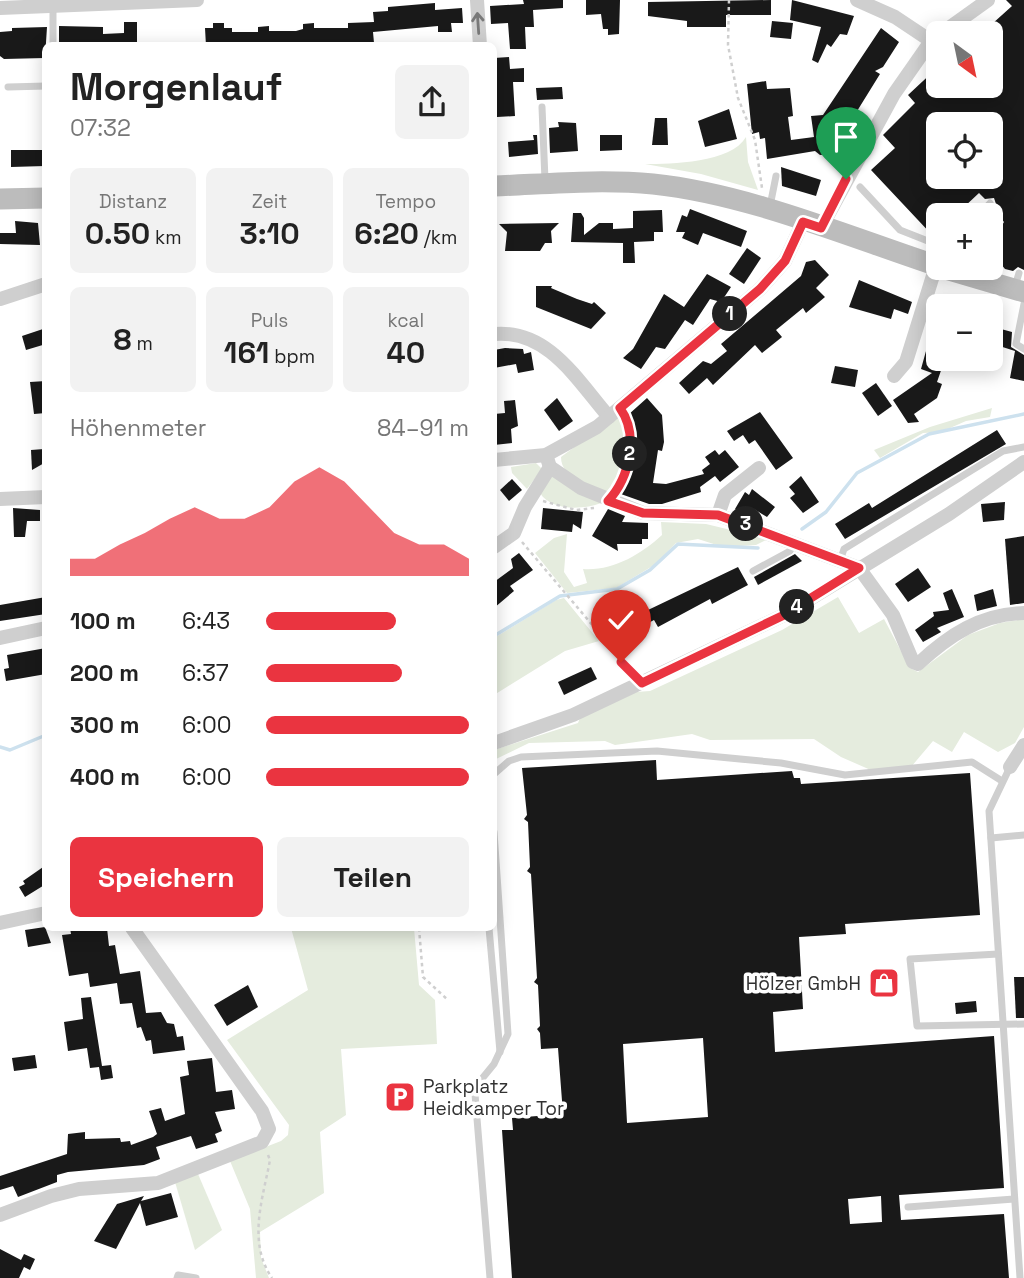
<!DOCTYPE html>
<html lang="de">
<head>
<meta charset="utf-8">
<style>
  :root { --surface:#fff; --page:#f2f2f2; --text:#222; --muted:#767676; --accent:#ea3440 }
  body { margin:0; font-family:"Space Grotesk",sans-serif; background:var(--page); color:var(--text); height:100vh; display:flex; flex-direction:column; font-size:26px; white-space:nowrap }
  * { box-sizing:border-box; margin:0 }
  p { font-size:23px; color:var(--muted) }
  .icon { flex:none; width:38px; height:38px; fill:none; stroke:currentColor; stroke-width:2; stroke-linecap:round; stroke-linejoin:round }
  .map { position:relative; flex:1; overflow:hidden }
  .panel { position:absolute; left:42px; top:42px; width:455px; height:889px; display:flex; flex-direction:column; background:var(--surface); border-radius:10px; box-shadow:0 4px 18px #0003 }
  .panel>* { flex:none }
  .needle { width:46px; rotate:147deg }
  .buttons { position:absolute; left:926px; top:21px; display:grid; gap:14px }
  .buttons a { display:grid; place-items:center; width:77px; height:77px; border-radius:10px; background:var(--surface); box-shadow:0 4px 18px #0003; font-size:35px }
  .pin { position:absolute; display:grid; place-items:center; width:60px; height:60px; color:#fff; margin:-72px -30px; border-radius:50% 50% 50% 0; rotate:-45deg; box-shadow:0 0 7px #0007 }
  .pin .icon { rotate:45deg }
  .km { position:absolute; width:35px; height:35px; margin:-18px; border-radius:50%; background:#222; color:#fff; font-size:19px; line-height:35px; text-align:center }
  .round { display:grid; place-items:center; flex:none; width:74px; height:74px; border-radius:10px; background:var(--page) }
  .head { display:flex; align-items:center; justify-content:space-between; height:119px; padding:0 28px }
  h1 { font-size:38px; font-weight:700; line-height:52px }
  .figures { display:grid; grid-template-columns:repeat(3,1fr); gap:10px; height:119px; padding:7px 28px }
  .figures div { display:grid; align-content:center; border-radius:10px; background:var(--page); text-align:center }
  .figures b { font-size:30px; font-weight:700 }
  .figures small { font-size:19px; font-weight:400 }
  .figures p { font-size:19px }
  .chart { height:196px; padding:14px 28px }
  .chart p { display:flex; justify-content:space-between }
  .chart svg { width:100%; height:126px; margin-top:7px; fill:var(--accent); opacity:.7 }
  .button { display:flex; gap:14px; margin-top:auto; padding:14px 28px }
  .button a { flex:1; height:80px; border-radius:10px; background:var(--accent); color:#fff; font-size:28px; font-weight:700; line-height:80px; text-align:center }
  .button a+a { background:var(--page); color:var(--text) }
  ul { padding:0 28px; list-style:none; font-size:23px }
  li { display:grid; grid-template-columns:112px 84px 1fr; align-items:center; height:52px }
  li i { height:18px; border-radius:9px; background:var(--accent) }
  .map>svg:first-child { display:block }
  .green { fill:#e5ecde }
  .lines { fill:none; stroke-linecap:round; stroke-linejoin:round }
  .stream { stroke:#cde1ee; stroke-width:3.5 }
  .building { fill:#191919; fill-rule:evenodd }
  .path { stroke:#cfcfcf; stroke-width:2.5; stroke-dasharray:3.5 3.5; stroke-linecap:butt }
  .lane { stroke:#cfcfcf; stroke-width:7 }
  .street { stroke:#cfcfcf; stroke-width:14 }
  .secondary { stroke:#bcbcbc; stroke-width:21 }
  .oneway { stroke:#797979 }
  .route-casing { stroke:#fff; stroke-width:14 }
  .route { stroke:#ea3440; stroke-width:9 }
  .labels { text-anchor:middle; stroke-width:7; stroke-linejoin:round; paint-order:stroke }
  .poi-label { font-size:19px; fill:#323232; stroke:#fff; text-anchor:end }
</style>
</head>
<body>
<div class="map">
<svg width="1024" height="1278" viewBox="0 0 1024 1278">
  <rect width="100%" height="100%" fill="#fff"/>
  <!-- green -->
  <g class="green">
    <path d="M746,137L748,162L758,190L701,174L645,164C671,164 731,163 746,137Z"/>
    <polygon points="992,408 990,417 966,421 941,432 923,433 880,458 874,450 930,427"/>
    <path d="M620,413C637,437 624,471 611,495C594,487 561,480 561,457Z"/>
    <polygon points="536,463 542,469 527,489 512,473 511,467"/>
    <path d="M552,475L601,503C583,510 551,511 540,493Z"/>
    <path d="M661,522L706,524L768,539L756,545L723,547L698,539L676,543L656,564L616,588L567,593L535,553L554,538L567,534L564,572L574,587L587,583L583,569C613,571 640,555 662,535Z"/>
    <polygon points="838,597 859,633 884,619 910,668 918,672 968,635 1000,623 1024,619 1024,727 1015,743 998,752 964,732 952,752 933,741 911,767 873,771 841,757 814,739 710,740 692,734 615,745 605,741 529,743 494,760 494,750 578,723 580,718 636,692 650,691 782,630"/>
    <polygon points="564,598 599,641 565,651 494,695 494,638 556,600"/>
    <polygon points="291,928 414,928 419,985 435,1000 437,1044 341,1049 346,1115 320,1132 324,1193 260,1232 261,1258 269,1278 256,1278 250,1209 230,1161 281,1141 288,1135 289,1125 227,1040 308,990"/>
    <polygon points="198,1174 222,1230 195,1250 175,1182"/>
  </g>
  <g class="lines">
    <!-- stream -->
    <g class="stream">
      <polyline points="802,529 826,512 857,473 929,434 1024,414"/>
      <polyline points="494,636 560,596 617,589 650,570 678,544 758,548"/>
      <polyline points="0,747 10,750 46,735"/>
    </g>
  </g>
  <!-- building -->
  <g class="building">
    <polygon points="523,0 563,0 563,8 533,10 534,27 525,27 526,49 510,49 508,23 491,24 490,6 524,4"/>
    <polygon points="586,0 620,0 619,34 608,35 608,29 603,29 601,14 586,15"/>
    <polygon points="771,0 771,15 726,15 726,27 687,27 687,21 648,16 648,2"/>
    <polygon points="792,0 854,16 847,35 840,34 831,47 827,44 818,63 812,60 821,27 790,20"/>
    <path d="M1006,0H1024V270L1018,267L1013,271L1005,269L996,258L1000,229L1004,222L993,208L996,204L994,198L985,199L979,193L963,208L965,215H938V231L933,236L871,170L895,148L883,135L915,103L908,95L938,67V86H990V33H982L1012,6ZM938,124H990V177H938Z"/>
    <polygon points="435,3 435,10 462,8 463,23 451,23 452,32 438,32 438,26 373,32 374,43 367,46 206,46 205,28 213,28 213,23 224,23 224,28 232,28 232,32 258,32 258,27 269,26 269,31 296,31 303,29 303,24 314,23 314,28 348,28 348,23 374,22 373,12 388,11 388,7"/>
    <polygon points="772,21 793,23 791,39 770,37"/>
    <polygon points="124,22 137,22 137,46 59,46 59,26 103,27 103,34 124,33"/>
    <polygon points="47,27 45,58 4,59 0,56 0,32 12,31 12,28"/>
    <polygon points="881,28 899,42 883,67 875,71 880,74 854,116 848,113 846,119 839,116 842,134 835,135 832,154 820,155 815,151 767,159 765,138 760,139 759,132 752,134 747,84 766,81 767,89 790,88 793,116 788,117 791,140 814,137 811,116 823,115"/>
    <polygon points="509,57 510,69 524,68 524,82 513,82 515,116 497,117 494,58"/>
    <polygon points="562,87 563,99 537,100 536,88"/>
    <polygon points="729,109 737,139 705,147 698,121"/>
    <polygon points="655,118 667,118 668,145 652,145"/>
    <polygon points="558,122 576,123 578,151 550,153 549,128 559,127"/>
    <polygon points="533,135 537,135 538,154 509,157 508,142 534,140"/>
    <polygon points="600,135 622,135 622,150 600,151"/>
    <polygon points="11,150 45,150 45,166 11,167"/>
    <polygon points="781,167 821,180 816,196 782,186"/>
    <polygon points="690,209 747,231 741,247 703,233 698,245 682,238 685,232 676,232 682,215 687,217"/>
    <polygon points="662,210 663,232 654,232 654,241 634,242 635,263 623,263 623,243 571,242 573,213 581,213 584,218 584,235 599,223 613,223 613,229 633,228 633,211"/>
    <polygon points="15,221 38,223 40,245 0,244 0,233 16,233"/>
    <polygon points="559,223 551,231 552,243 545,243 540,251 505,251 507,232 499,224"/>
    <polygon points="747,248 761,258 744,284 729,274"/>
    <polygon points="815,260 829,275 816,288 825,297 806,313 803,308 776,330 782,337 762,353 755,345 713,385 707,378 689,394 679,383 703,361 711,364 727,351 721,344 801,276 806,262"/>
    <polygon points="707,274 731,287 721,302 710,299 693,325 685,320 665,349 656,347 641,369 623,358 633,349 664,294 684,307"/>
    <polygon points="859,280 912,302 908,314 894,309 891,319 849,307"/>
    <polygon points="536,286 552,286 551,288 577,299 592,304 594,302 606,313 591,329 536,307"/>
    <polygon points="936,315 938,359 945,359 937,382 942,384 937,398 914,414 919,422 908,423 893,400 932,373 921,369"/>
    <polygon points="990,326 1012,332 1011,347 1024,355 1024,381 1010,378 1015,351 990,343"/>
    <polygon points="46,328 46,344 26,350 22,336"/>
    <polygon points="505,348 523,349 524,354 531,352 534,370 518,373 516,364 494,368 494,350"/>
    <polygon points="835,366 858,370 855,387 831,383"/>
    <polygon points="46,381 46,413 34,414 30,382"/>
    <polygon points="876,383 892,406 878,416 862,393"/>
    <polygon points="557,398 573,421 559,431 544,410"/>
    <polygon points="647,398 662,415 664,442 662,451 658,450 653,483 666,484 704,474 702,470 710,464 705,457 715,450 719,455 725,450 739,467 720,482 715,476 700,487 701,492 662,504 649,504 618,493 629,468 634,445 628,415"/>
    <polygon points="515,400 518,426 511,429 512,443 494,445 494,414 505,413 504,401"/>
    <polygon points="760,412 793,458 776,470 755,440 749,444 743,435 734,441 727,431"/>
    <polygon points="997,430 1006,444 845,539 835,524 869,503 872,508"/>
    <polygon points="44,449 46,462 32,470 31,450"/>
    <polygon points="801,476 819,502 803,513 790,498 795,494 789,487"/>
    <polygon points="512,479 522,490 509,501 500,490"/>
    <polygon points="752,489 775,507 767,517 754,509 750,517 735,509 745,492 749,495"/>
    <polygon points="1005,502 1004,520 983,522 981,504"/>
    <polygon points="13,508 40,510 40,521 27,521 25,537 14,537"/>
    <polygon points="543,508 583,512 581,529 573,524 572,532 541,529"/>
    <polygon points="608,509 625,516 622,522 648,523 648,539 642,539 642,544 617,544 618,551 592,536"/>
    <polygon points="1024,536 1024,603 1010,605 1005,539"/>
    <polygon points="519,553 533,570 510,586 514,591 494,608 494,582 513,568 511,559"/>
    <polygon points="795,554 802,561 758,585 754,577"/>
    <polygon points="738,567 748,585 712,604 710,599 658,627 654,620 618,639 609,622 644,603 648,610"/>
    <polygon points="918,568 931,587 908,602 895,584"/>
    <polygon points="952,589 964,617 937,628 941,632 923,642 915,630 934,616 933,612 949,610 943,593"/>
    <polygon points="993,589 997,606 977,611 974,595"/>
    <polygon points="46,597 46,614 0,621 0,605"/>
    <polygon points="46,648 46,674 6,681 4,669 9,668 7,655"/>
    <polygon points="591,667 597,679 564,695 558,682"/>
    <path d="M656,760L657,780L792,771L794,778H800L801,784L970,773L980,915L845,924L846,934L799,937L803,1009L773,1012L775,1052L994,1036L1004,1188L899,1195L901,1220L1004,1214L1009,1278H512L502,1130H513L512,1118L563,1114L558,1048L541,1049L540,1033L537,1029L540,1026L538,985L534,982L537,978L531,874L527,871L530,867L528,822L524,819L527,815L522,768ZM703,1038L708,1117L627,1123L623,1044ZM881,1196L882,1222L850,1224L848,1199Z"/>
    <polygon points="46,865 46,884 25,897 19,887 25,884 23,881"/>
    <polygon points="45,927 51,943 28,947 25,930"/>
    <polygon points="70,928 107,928 109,946 115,945 120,974 140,971 146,1013 161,1012 167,1023 174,1024 177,1037 183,1036 185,1050 153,1054 151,1040 146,1041 141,1027 137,1028 132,1003 120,1004 117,983 90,987 88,973 69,976 62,935 71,934"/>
    <polygon points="1014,977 1024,977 1024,1018 1016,1018"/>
    <polygon points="248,985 258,1007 227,1026 214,1005"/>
    <polygon points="91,997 102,1066 111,1065 113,1078 101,1080 99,1067 90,1068 87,1048 68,1051 64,1022 83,1019 81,998"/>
    <polygon points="976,1001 977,1012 956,1014 955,1003"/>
    <polygon points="35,1055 37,1068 14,1071 12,1058"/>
    <polygon points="212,1058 216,1092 232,1090 235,1109 215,1112 222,1131 215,1134 218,1142 196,1149 191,1136 156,1147 160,1159 144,1165 68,1172 57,1175 57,1182 18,1197 13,1186 0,1190 0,1176 67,1154 68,1134 85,1132 85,1139 120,1138 121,1142 130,1141 131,1145 153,1137 157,1134 149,1111 161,1108 165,1121 185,1114 180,1077 189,1075 187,1061"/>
    <polygon points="171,1193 178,1217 146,1226 140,1203 116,1249 94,1241 117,1204 144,1196 141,1201"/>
    <polygon points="0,1249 21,1260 24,1254 35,1259 30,1270 24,1267 19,1278 0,1278"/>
  </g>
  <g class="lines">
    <!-- path -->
    <g class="path">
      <polyline points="729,0 728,45 738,98 755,140 762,188"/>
      <polyline points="617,488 630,452 627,418"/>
      <polyline points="543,501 576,510 594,508"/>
      <polyline points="522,542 633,673"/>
      <polyline points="419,928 423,977 448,1000"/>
      <path d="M268,1155L270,1160C263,1198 247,1242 272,1278"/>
    </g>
    <!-- lane -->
    <g class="lane">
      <polyline points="53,6 53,46"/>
      <polyline points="8,87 46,86"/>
      <polyline points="542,107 545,180"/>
      <polyline points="860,187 900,230 938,245"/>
      <polyline points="770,206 776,176"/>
      <polyline points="979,215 990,203"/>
      <polyline points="990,221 998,223"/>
      <polyline points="990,250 992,250"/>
      <polyline points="1015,286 1019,273"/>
      <polyline points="1024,304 1016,344 1024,349"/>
      <polyline points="840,561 844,549 1003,451 1024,447"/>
      <polyline points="753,571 790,551 794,543"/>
      <polyline points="1010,767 989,811 1020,1278"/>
      <polyline points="494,774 509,761 521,757 657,751 781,763 845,775 972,762 1002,781"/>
      <polyline points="991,838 1024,835"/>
      <polyline points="489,928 500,1052"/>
      <polyline points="998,954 910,959 917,1026 1024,1024"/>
      <polyline points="908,1207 1014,1199"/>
      <polyline points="177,1278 178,1275 196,1278"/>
      <polyline points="490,1278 475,1094 476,1086 494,1064 508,1034 494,832"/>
    </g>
    <!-- street -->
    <g class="street">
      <polyline points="477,0 480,46"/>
      <polyline points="857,0 895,17 931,41"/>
      <polyline points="0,8 197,0"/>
      <polyline points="942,33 988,0"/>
      <polyline points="821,228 894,94 931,41 938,36"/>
      <polyline points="0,299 46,284"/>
      <path d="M494,334C548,329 577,380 609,417"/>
      <polyline points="894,376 906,362 936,266"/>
      <path d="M546,455L550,467L581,488L643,513L718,515L859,568L893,615L913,662L918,664C949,635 981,614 1024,613"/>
      <polyline points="494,460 546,455 597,427 760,289 785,261 803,222"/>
      <polyline points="0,499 46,497"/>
      <polyline points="718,515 725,495 759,468"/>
      <polyline points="494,547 514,533 525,507 550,467"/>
      <polyline points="0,638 46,628"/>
      <polyline points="494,743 573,715 782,616 949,514 1024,462"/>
      <polyline points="1010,767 1024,745"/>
      <polyline points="0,923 46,913"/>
      <polyline points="0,1215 51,1196 79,1189 158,1183 262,1142 269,1129 262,1111 132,928"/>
    </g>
    <!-- secondary -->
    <g class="secondary">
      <path d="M494,186C547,184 599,179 653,184C748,194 847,236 938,266"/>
      <polyline points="0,199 46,198"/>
      <polyline points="942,268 1024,292"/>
    </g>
  </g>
  <!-- one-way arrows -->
  <defs><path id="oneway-shaft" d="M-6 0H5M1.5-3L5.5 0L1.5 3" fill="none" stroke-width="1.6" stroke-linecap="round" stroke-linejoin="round" transform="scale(1.75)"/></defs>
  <use class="oneway" href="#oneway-shaft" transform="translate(478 23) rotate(-94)"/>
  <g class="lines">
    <!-- route casing -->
    <g class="route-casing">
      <path id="route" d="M621,662L642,683L782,616L859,568L718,515L643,513L608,501C630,477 639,435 620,408L760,289L785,261L803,222L821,228L846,179"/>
    </g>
    <!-- route -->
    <use href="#route" class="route"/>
  </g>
  <!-- icons -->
  <defs>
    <g id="shop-square" transform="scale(1.575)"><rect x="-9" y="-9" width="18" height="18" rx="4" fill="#ea3440" stroke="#fff"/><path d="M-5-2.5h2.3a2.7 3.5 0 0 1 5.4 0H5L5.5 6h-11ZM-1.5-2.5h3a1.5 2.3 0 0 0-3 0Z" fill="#fff"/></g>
    <g id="parking-square" transform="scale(1.575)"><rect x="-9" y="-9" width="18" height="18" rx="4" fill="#ea3440" stroke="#fff"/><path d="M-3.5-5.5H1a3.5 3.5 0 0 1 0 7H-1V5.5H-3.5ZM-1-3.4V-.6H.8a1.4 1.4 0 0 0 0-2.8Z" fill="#fff"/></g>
  </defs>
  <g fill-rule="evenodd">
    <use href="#shop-square" x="884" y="983"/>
    <use href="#parking-square" x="400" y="1097"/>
  </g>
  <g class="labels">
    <!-- poi labels -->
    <g class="poi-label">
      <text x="861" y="990">Hölzer GmbH</text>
      <text x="423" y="1093" text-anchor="start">Parkplatz<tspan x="423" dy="22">Heidkamper Tor</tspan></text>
    </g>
  </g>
</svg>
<div class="buttons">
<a><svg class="needle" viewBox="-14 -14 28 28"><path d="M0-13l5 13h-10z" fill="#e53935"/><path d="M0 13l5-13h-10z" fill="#767676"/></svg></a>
<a><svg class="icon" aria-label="locate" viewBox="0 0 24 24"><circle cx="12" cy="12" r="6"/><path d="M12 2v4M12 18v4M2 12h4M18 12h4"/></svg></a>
<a>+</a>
<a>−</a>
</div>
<div class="pin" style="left:846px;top:179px;background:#1e9e55"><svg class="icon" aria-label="arrive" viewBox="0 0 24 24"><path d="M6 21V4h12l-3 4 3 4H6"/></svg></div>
<div class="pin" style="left:621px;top:662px;background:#d93025"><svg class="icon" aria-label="check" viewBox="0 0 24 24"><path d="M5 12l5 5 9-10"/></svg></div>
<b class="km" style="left:730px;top:314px">1</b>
<b class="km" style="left:630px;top:454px">2</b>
<b class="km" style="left:746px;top:524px">3</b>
<b class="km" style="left:797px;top:607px">4</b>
<section class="panel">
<div class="head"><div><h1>Morgenlauf</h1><p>07:32</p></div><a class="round"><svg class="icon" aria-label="share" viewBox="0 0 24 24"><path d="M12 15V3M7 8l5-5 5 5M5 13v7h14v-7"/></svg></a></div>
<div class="figures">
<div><p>Distanz</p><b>0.50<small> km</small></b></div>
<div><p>Zeit</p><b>3:10</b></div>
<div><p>Tempo</p><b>6:20<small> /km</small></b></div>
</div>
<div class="figures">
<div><b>8<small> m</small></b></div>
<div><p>Puls</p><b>161<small> bpm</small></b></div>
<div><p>kcal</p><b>40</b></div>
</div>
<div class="chart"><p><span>Höhenmeter</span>84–91 m</p>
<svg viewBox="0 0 160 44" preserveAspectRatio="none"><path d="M0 44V38L10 38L20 33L30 29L40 24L50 20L60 24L70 24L80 20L90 11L100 6L110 11L120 20L130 29L140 33L150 33L160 38V44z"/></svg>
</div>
<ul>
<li><b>100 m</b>6:43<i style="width:64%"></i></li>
<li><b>200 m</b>6:37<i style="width:67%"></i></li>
<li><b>300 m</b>6:00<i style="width:100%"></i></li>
<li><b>400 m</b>6:00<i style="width:100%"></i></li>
</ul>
<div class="button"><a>Speichern</a><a>Teilen</a></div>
</section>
</div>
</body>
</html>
